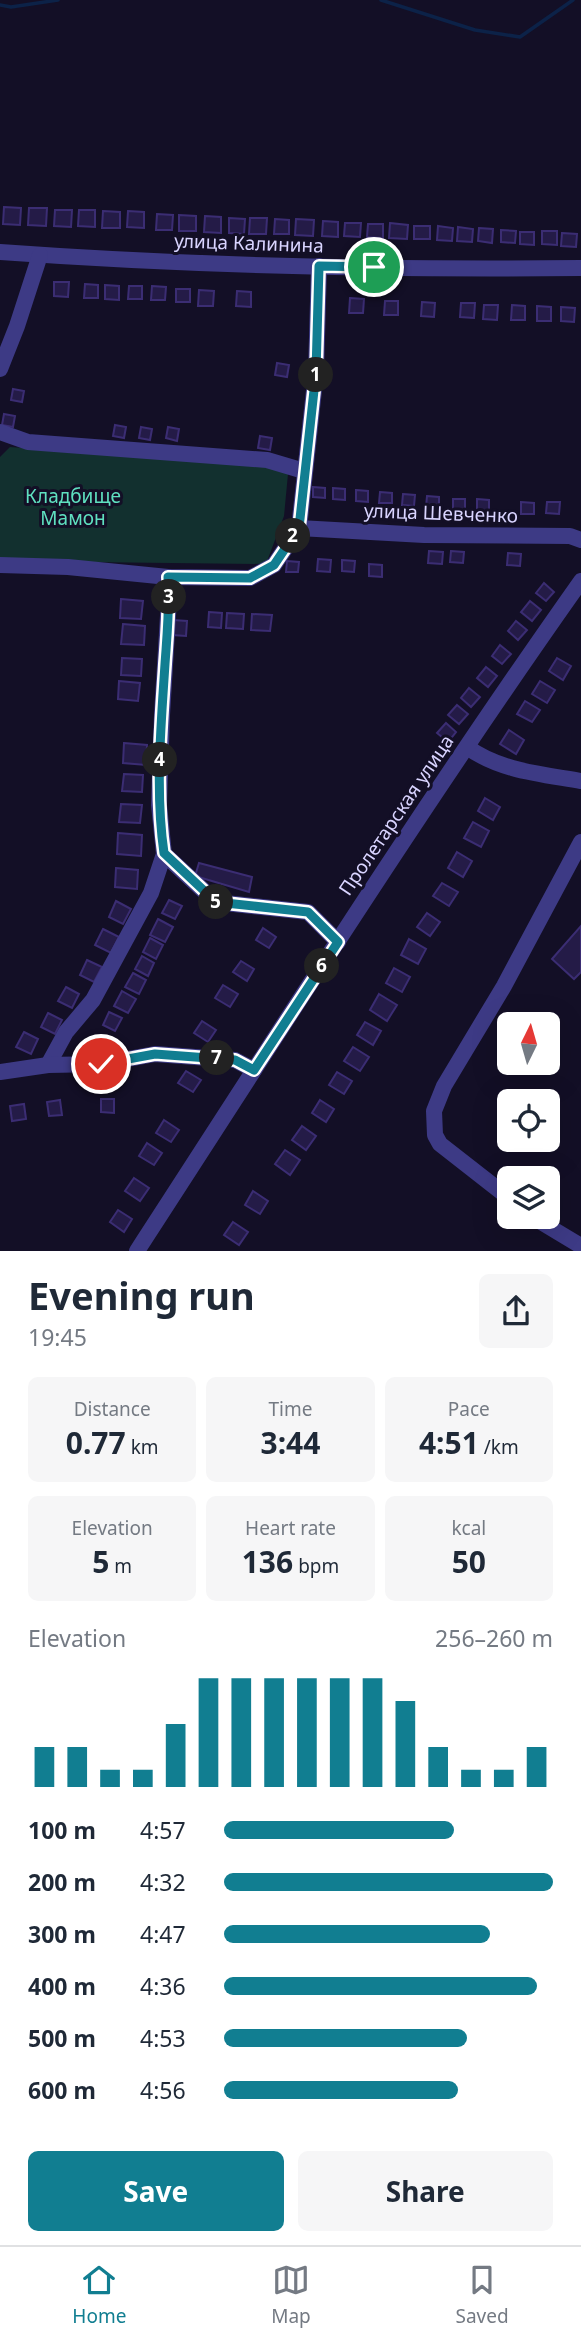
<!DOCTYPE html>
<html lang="en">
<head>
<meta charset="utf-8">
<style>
  :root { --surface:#fff; --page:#f6f6f7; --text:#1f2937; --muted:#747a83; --line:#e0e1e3; --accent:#117e91 }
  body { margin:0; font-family:"Noto Sans",sans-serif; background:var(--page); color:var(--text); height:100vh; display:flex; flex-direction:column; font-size:26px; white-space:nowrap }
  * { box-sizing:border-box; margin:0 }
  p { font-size:23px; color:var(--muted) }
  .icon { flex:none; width:38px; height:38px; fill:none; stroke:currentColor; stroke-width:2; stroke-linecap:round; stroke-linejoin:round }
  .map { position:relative; height:1251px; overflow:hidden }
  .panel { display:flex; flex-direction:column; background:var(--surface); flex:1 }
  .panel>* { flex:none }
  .needle { width:46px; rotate:5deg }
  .tools { position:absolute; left:497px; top:1012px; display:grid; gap:14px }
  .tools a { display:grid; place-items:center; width:63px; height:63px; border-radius:10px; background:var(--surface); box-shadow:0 7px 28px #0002; font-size:35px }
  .pin { position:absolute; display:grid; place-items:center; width:60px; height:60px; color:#fff; margin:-30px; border:4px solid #fff; border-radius:50%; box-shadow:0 2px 7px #0007 }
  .km { position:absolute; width:35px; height:35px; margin:-18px; border-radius:50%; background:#222; color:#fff; font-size:19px; line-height:35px; text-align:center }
  .round { display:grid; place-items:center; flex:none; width:74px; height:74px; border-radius:10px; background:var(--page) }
  .headline { display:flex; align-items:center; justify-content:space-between; height:119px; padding:0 28px }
  h1 { font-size:38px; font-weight:700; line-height:52px }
  .figures { display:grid; grid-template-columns:repeat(3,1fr); gap:10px; height:119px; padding:7px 28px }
  .figures div { display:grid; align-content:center; border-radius:10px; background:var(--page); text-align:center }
  .figures b { font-size:30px; font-weight:700 }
  .figures small { font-size:19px; font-weight:400 }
  .figures p { font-size:19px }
  .chart { height:196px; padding:14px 28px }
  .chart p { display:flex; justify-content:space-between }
  .chart svg { width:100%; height:126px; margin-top:7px; stroke:var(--accent); stroke-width:6 }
  .action { display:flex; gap:14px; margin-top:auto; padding:14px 28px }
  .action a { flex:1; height:80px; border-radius:10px; background:var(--accent); color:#fff; font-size:28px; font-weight:700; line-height:80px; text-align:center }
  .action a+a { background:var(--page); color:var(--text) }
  ul { padding:0 28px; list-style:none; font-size:23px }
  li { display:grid; grid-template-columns:112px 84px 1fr; align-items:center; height:52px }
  li i { height:18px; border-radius:9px; background:var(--accent) }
  .tabs { display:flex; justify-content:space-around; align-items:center; height:98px; border-top:2px solid var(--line); background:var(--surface); font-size:19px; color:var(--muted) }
  .tabs a { display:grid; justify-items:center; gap:4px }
  .tabs .current { color:var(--accent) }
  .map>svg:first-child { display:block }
  .green { fill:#12302f }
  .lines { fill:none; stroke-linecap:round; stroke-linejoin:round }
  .stream { stroke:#0c2248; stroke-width:3.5 }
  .building { fill:#241b47; stroke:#3b2d73; stroke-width:2 }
  .minor { stroke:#3d3a85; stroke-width:16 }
  .route-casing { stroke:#fff; stroke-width:14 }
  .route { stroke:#117e91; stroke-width:9 }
  .labels { text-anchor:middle; stroke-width:6; stroke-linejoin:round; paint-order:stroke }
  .street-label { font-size:19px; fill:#d9d4ff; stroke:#130f26 }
  .park-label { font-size:19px; fill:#5fe0c0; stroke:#130f26 }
</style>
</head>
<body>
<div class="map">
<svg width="581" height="1251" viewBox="0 0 581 1251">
  <rect width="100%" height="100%" fill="#130f26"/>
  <!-- green -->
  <polygon class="green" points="10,447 263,465 288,474 284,516 266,564 0,561 0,457"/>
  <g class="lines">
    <!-- stream -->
    <g class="stream">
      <polyline points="381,0 475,30 520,37 573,0"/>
      <polyline points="0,5 11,7 58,0"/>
    </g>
  </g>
  <!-- building -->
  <g class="building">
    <polygon points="4,207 21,208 20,225 3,224"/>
    <polygon points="29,208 47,208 46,226 28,225"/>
    <polygon points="55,210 72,210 71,227 54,226"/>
    <polygon points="79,210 95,210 95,227 78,226"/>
    <polygon points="103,211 120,212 120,228 102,228"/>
    <polygon points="128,211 144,212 144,228 127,227"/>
    <polygon points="157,214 173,215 172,230 156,230"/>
    <polygon points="179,215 196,216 196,231 179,231"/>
    <polygon points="205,216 221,217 221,233 204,232"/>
    <polygon points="229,218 245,219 244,234 229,233"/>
    <polygon points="250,218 267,218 266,234 249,234"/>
    <polygon points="275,219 289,220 289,234 274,234"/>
    <polygon points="296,219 314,220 313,236 295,235"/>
    <polygon points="323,221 338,222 338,237 322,236"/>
    <polygon points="345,223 361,223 360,237 344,236"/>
    <polygon points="390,223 408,225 407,239 389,238"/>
    <polygon points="368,224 383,224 383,238 367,237"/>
    <rect x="414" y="226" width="16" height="13"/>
    <polygon points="438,226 453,228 452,241 437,240"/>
    <polygon points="458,227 473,229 472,242 457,241"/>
    <polygon points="479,228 493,229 492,243 478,241"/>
    <polygon points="501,230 516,231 515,243 501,242"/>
    <polygon points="542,231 557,231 557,245 542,244"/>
    <polygon points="520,232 534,232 534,245 520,244"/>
    <polygon points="562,233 577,234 576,247 561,246"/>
    <polygon points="54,282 69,282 68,297 54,296"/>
    <polygon points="85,284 98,285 98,298 84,298"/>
    <polygon points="105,285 119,286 119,300 105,299"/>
    <polygon points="129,286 142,286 142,299 128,299"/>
    <polygon points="152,286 166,287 165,300 151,300"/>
    <rect x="176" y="289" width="14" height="13"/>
    <polygon points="199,290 214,291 213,306 198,306"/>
    <polygon points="237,291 251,292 251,307 236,306"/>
    <polygon points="350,298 364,299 363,313 349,313"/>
    <polygon points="385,301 398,301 398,315 384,315"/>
    <polygon points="422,302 435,303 434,317 421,316"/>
    <polygon points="461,303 475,303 474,318 460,317"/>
    <polygon points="484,305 498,305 497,320 483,319"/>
    <polygon points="512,305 525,306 525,320 511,320"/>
    <polygon points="537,306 551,307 551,321 537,321"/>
    <polygon points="561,307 575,308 574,322 561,321"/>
    <polygon points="277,363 289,365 287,377 275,375"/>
    <polygon points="13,389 24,391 22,402 11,400"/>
    <polygon points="4,414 15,416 13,427 2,425"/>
    <polygon points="115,425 126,427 124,438 113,436"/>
    <polygon points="141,427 152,429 150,440 139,438"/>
    <polygon points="168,427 179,429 177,441 166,438"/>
    <polygon points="260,436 272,438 270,450 258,448"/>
    <polygon points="313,487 325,488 325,498 313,497"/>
    <polygon points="333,488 345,489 345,500 333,499"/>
    <polygon points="356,490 368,491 368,502 356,501"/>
    <polygon points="380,492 392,493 392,503 379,503"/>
    <polygon points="403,494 415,495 414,506 402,505"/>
    <polygon points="427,496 439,497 439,508 426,507"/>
    <polygon points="453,499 465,499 465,510 453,509"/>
    <polygon points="477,499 489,500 489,511 477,510"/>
    <polygon points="521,502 534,503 534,514 521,514"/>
    <polygon points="547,502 560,502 559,514 546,513"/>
    <polygon points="429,551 443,552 442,564 428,563"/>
    <polygon points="451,551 464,552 463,563 450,562"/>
    <polygon points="508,553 521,554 520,566 507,565"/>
    <polygon points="318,559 331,560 330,572 317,571"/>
    <polygon points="342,560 355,561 354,572 342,571"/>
    <polygon points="287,561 299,562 298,572 286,572"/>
    <polygon points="369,564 382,565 382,577 369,576"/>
    <polygon points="544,583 554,592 546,601 536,593"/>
    <polygon points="121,599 143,601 141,619 120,618"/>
    <polygon points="530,601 541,610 532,621 521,612"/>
    <polygon points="209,612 222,613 221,628 208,627"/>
    <polygon points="227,613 244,614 243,629 226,628"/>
    <polygon points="252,614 272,615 270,631 251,630"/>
    <polygon points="173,620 187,621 186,636 172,635"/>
    <polygon points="516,621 527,630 518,640 508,631"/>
    <polygon points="123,624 145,626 144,645 121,644"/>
    <polygon points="500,645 511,654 502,664 492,656"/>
    <polygon points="122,658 142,659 141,676 121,675"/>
    <polygon points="557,658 571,666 563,680 549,671"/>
    <polygon points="486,667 497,676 488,687 477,678"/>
    <polygon points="119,681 140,683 138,701 118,699"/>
    <polygon points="540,681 555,690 547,703 532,694"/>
    <polygon points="469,688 480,697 471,707 461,698"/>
    <polygon points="525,701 540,710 532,722 517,714"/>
    <polygon points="457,705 468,714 459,724 448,715"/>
    <polygon points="446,723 456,732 448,742 437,733"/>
    <polygon points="509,730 524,740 516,754 500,744"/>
    <polygon points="124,743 147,745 146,765 123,763"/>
    <polygon points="124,774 143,775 142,792 122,791"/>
    <polygon points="485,798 500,807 493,820 478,811"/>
    <polygon points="121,804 142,805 140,823 119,822"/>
    <polygon points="473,822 489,831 481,847 464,838"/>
    <polygon points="118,833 142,835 141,856 117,854"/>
    <polygon points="457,852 472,861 463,877 448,868"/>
    <polygon points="199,863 252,877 249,892 195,876"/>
    <polygon points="116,868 138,870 137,889 115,887"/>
    <polygon points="442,883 458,892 449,906 433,896"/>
    <polygon points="169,900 182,906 175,919 162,913"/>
    <polygon points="116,901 131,909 123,924 109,917"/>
    <polygon points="427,913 440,922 430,936 417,927"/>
    <polygon points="158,919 173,927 165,942 150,935"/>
    <polygon points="581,926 581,972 574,979 552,959"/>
    <polygon points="263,928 276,937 269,948 256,940"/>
    <polygon points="103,929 119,937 111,953 95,945"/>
    <polygon points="150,938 163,945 156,959 143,952"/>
    <polygon points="409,939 426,949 418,964 401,955"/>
    <polygon points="142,956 154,963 148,976 135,969"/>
    <polygon points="87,960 102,967 94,982 80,975"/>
    <polygon points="241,961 254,969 247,981 233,972"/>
    <polygon points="394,968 410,977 402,992 386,983"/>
    <polygon points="133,973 146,980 139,994 125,987"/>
    <polygon points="223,985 238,994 230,1007 215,998"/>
    <polygon points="66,987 79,994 72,1008 58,1001"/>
    <polygon points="122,991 136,999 128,1013 114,1006"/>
    <polygon points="379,994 397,1005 387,1021 370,1010"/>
    <polygon points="109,1012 122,1018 115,1031 103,1025"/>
    <polygon points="48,1013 62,1020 55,1034 41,1027"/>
    <polygon points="202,1021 216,1030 208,1042 194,1033"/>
    <polygon points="365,1022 381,1031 373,1045 357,1035"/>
    <polygon points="24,1032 38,1039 31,1054 16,1047"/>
    <polygon points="353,1047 369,1057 360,1071 344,1061"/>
    <polygon points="186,1071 201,1080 193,1092 178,1083"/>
    <polygon points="337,1072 352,1081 344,1094 329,1085"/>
    <polygon points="101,1099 114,1099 114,1113 101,1112"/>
    <polygon points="60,1100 62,1115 49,1116 47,1102"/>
    <polygon points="320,1100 334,1109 326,1122 312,1113"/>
    <polygon points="24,1104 26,1119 12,1121 10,1106"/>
    <polygon points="164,1120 179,1130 171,1142 156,1133"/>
    <polygon points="302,1126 316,1136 306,1150 292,1140"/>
    <polygon points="147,1143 162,1153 154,1165 139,1156"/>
    <polygon points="285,1150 300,1160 290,1175 275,1164"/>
    <polygon points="134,1178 149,1188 140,1201 125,1191"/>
    <polygon points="253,1191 268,1201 260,1214 245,1205"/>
    <polygon points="118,1210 132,1219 124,1232 110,1222"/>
    <polygon points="233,1222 248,1232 239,1245 224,1235"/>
  </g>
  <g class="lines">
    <!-- minor -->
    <g class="minor">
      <path d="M0,252C193,266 387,270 581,268"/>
      <polyline points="0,369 17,326 40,255"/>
      <polyline points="0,432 28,442 267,460 304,471"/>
      <polyline points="299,528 424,535 570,536 581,540"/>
      <polyline points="0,565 68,567 168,577 250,578 274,565 299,528 316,372 319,266"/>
      <path d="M467,747C500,771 541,774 581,781"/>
      <polyline points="164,854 216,902 308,912 338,942"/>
      <polyline points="48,1065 66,1032 93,1000 151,893 164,854 159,805 162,715 169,599 168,577"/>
      <polyline points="0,1072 48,1065 101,1064 155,1054 235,1060 254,1070"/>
      <polyline points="509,1198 440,1144 435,1135 434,1111 444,1086 504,986 581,842"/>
      <polyline points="531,1216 581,1246"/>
      <path d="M137,1251C283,1026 426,800 581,581"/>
    </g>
  </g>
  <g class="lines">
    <!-- route casing -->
    <g class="route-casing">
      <path id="route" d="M101,1064L155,1054L235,1060L254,1070L338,942L308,912L216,902L164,853C155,791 161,726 165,664C167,635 170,606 168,577L250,578L274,565L299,528L316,372L319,266L374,267"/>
    </g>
    <!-- route -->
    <use href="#route" class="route"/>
  </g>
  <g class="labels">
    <!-- street labels -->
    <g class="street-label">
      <text transform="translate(249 243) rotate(2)" y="7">улица Калинина</text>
      <text transform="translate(441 513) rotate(2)" y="7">улица Шевченко</text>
      <text transform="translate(396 815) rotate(-56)" y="7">Пролетарская улица</text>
    </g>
    <!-- park labels -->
    <g class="park-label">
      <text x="73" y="503">Кладбище<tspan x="73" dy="22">Мамон</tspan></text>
    </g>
  </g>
</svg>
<div class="tools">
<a><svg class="needle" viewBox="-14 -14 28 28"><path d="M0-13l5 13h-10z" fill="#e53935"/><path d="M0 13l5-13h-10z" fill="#747a83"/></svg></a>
<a><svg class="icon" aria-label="locate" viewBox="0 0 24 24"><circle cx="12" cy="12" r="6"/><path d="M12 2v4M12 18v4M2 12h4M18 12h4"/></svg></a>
<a><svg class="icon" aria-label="layers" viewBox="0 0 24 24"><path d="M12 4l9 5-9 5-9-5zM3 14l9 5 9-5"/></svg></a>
</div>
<div class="pin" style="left:374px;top:267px;background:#1e9e55"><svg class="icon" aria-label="arrive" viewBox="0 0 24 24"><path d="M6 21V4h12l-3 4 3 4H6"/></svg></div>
<div class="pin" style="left:101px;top:1064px;background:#d93025"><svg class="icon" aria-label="check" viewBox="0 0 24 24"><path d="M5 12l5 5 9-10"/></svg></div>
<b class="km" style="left:316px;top:375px">1</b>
<b class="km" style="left:293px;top:536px">2</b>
<b class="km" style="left:169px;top:597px">3</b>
<b class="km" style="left:160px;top:760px">4</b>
<b class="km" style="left:216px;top:902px">5</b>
<b class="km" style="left:322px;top:966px">6</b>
<b class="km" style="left:217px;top:1058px">7</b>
</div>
<section class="panel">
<div class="headline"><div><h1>Evening run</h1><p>19:45</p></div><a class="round"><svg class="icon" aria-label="share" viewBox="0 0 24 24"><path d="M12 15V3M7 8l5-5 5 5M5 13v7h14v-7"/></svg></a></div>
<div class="figures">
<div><p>Distance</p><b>0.77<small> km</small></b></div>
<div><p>Time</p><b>3:44</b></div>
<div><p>Pace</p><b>4:51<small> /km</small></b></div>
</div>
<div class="figures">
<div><p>Elevation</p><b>5<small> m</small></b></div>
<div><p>Heart rate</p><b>136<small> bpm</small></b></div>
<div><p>kcal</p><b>50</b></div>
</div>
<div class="chart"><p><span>Elevation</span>256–260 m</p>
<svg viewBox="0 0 160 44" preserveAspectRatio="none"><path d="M5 44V30M15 44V30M25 44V38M35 44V38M45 44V22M55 44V6M65 44V6M75 44V6M85 44V6M95 44V6M105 44V6M115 44V14M125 44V30M135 44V38M145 44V38M155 44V30"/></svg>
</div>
<ul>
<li><b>100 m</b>4:57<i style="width:70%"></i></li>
<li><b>200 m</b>4:32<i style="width:100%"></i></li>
<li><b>300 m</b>4:47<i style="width:81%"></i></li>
<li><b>400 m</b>4:36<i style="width:95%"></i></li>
<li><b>500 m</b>4:53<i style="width:74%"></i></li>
<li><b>600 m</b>4:56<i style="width:71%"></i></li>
</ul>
<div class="action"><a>Save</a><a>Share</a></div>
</section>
<nav class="tabs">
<a class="current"><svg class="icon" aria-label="home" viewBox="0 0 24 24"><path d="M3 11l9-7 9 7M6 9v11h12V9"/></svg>Home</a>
<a><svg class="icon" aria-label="map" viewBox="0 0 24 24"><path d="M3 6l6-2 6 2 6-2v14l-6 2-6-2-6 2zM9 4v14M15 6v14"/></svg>Map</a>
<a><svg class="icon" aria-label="saved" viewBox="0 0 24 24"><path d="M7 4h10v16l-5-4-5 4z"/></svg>Saved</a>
</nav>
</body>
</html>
